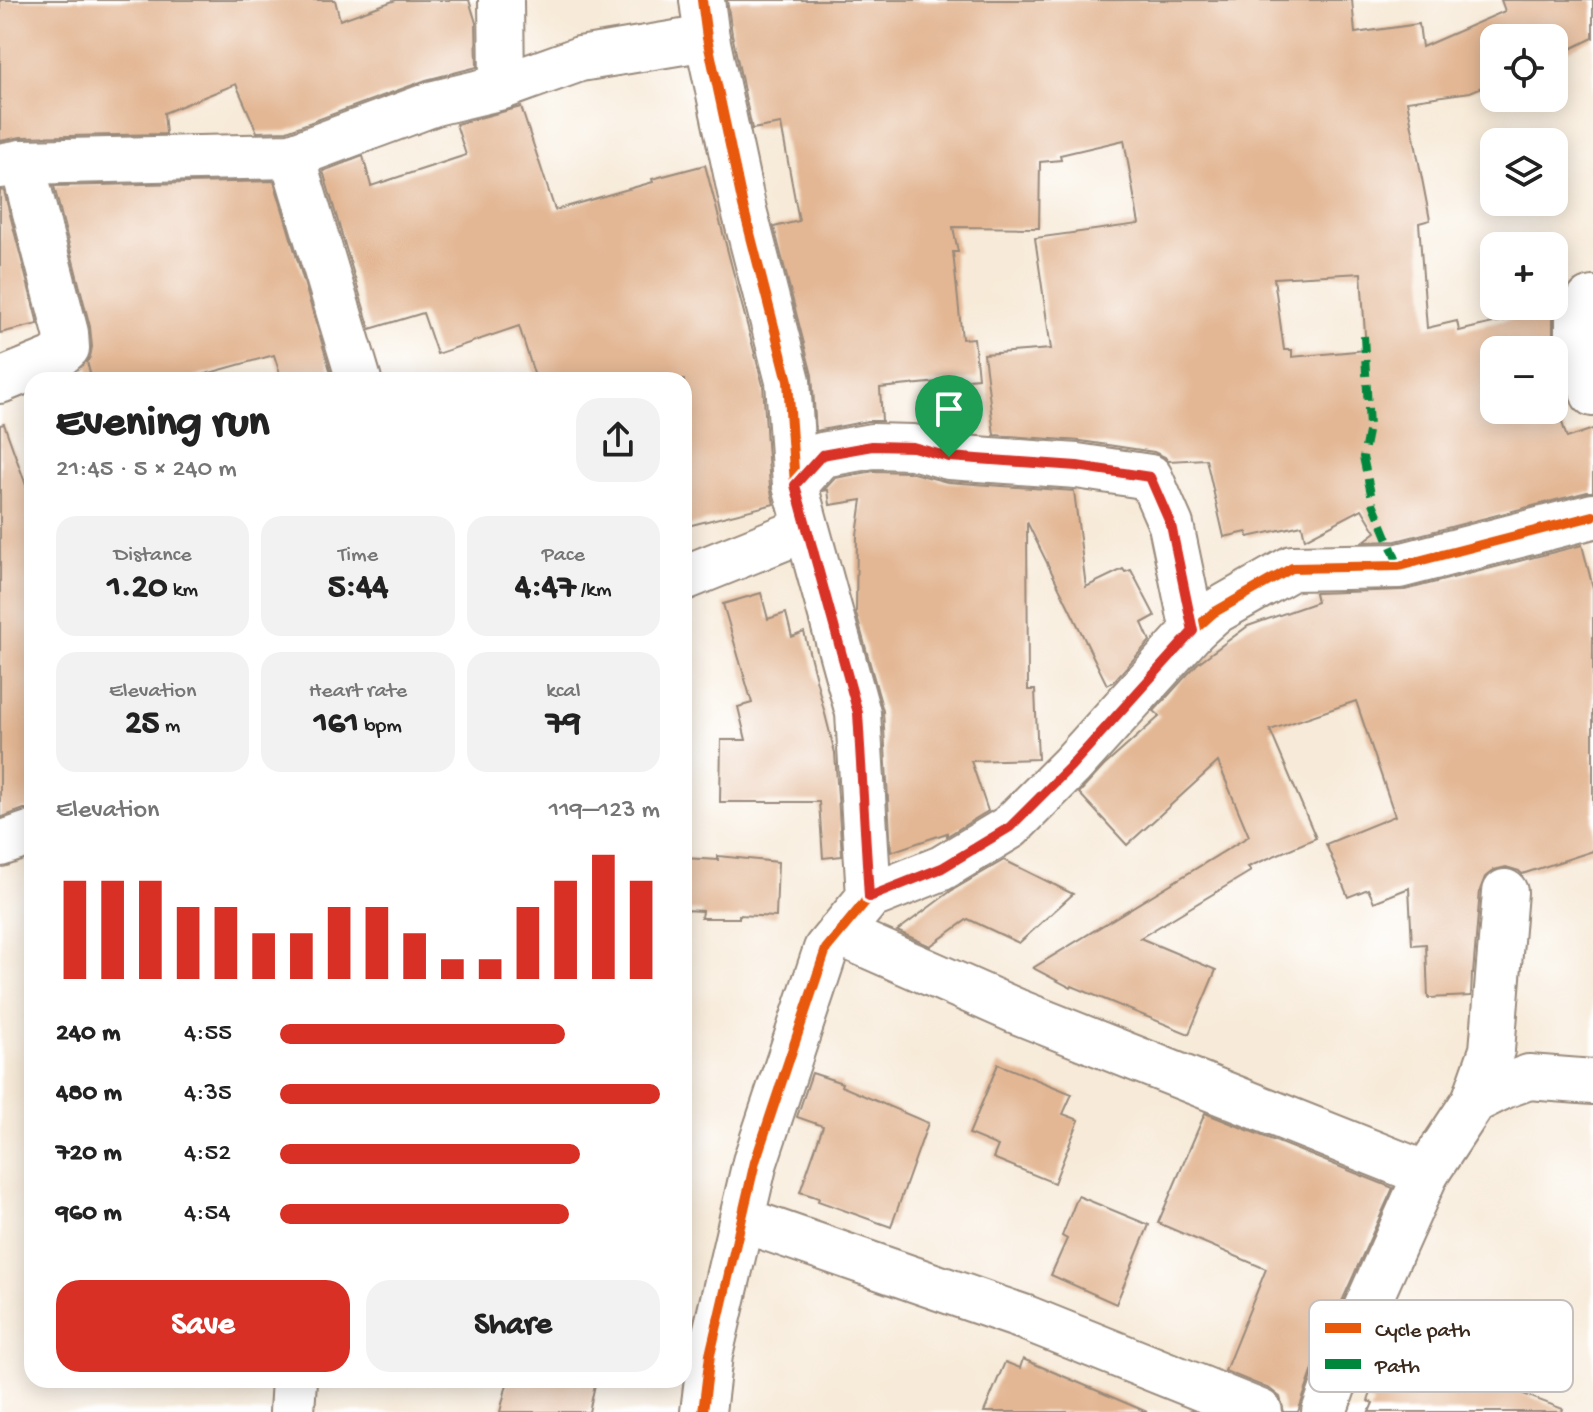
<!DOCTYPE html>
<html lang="en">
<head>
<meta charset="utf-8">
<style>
  :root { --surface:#fff; --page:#f2f2f2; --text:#222; --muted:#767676; --accent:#d93025 }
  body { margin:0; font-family:"Gochi Hand",sans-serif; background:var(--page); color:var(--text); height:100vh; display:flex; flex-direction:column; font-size:30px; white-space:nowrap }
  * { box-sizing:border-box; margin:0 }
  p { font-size:26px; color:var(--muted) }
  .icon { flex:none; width:44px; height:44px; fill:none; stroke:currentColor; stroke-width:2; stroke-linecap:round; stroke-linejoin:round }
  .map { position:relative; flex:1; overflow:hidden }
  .side { position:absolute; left:24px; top:372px; width:668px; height:1016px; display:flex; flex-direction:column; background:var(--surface); border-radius:24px; box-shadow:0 4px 20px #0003 }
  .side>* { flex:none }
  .fabs { position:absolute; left:1480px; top:24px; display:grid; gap:16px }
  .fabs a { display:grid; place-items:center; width:88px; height:88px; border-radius:16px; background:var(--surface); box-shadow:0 4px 20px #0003; font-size:40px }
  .pin { position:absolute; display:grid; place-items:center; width:68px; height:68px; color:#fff; margin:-82px -34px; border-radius:50% 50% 50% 0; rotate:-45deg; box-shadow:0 0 8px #0007 }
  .pin .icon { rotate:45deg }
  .round { display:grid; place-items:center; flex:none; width:84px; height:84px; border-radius:24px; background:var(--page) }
  .summary { display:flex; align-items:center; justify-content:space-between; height:136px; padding:0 32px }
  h1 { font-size:44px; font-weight:700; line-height:60px }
  .figures { display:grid; grid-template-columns:repeat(3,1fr); gap:12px; height:136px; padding:8px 32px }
  .figures div { display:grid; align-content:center; border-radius:20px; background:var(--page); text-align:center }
  .figures b { font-size:34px; font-weight:700 }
  .figures small { font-size:22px; font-weight:400 }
  .figures p { font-size:22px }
  .chart { height:224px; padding:16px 32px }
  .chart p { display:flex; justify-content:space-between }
  .chart svg { width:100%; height:144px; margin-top:8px; stroke:var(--accent); stroke-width:6 }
  .cta { display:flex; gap:16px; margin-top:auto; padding:16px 32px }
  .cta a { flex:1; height:92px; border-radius:24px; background:var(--accent); color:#fff; font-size:32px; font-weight:700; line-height:92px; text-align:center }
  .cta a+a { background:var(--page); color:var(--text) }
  ul { padding:0 32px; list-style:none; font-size:26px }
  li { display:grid; grid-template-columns:128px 96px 1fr; align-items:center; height:60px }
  li i { height:20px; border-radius:10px; background:var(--accent) }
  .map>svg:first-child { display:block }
  .building { fill:#e3b794; fill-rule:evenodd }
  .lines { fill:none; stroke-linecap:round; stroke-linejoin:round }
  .minor-casing { stroke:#998a7b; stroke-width:48 }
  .minor { stroke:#fff; stroke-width:44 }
  .quiet { stroke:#00873e; stroke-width:8; stroke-dasharray:16 8; stroke-linecap:butt }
  .cycleway-casing { stroke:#fff; stroke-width:15 }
  .cycleway { stroke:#e8590c; stroke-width:10 }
  .route-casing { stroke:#fff; stroke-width:16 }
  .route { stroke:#d93025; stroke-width:10 }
  .key { fill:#fff; stroke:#c4bfbc; stroke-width:2 }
  .key-label { font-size:22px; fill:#3b2a1e }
</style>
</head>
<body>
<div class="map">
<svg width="1593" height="1412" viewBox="0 0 1593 1412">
  <rect width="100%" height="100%" fill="#fff"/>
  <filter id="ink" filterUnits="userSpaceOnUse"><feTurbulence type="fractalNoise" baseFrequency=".0125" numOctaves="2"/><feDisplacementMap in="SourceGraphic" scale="16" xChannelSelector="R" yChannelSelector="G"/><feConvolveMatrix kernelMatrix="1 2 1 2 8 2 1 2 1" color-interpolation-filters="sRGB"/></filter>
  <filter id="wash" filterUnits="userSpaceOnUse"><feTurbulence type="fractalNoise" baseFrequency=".006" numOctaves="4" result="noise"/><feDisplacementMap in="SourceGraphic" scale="32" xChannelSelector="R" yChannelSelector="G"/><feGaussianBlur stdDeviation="1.8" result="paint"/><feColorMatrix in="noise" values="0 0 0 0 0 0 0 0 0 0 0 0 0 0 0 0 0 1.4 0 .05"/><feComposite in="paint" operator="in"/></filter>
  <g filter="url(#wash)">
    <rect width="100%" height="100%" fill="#f7ead8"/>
    <g id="blocks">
      <!-- building -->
      <g class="building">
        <polygon points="0,0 335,0 340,20 396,0 469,0 476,23 477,67 426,80 287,131 257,132 236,84 164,113 166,134 21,137 0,141"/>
        <path d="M727,0H1352L1355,33L1419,24L1422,47L1505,11L1501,0H1593V38L1554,57V38H1494V82L1470,92L1407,101L1430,220L1419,223L1427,328L1457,321L1459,331L1556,308L1553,319V336L1556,350H1494V410H1558L1567,438L1593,429V492H1587L1396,541L1363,542L1376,532L1362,509L1305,539L1302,525L1248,537L1247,532L1224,537L1206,459L1168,461L1165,457L1154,452L1081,441L994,435L984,354L1051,349L1035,238L1139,224L1124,140L1060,155L1061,160L1040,162L1039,228L953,227L958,252H953L962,339L974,338L978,378L880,388L882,421H868L816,431L812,375L774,227L799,221L781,124L752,129L732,34ZM1361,273L1366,350L1292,357V350H1284L1274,278Z"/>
        <polygon points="521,107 555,210 653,182 652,179 705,165 763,385 770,487 774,504 684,527 684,380 536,380 519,326 437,354 423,313 370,329 323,171 363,156 371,186 466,155 456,124"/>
        <polygon points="274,181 333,380 282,380 274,355 184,380 92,380 87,362 90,357 92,347 90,327 54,186"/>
        <polygon points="0,190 4,191 38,324 0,333"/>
        <polygon points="4,424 32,502 32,809 24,809 0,818 0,425"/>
        <polygon points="874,471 909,472 947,482 1074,491 1086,587 1123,569 1125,572 1131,570 1155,616 1142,623 1150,641 1113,682 1107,685 1027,522 1028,690 1035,690 1038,759 971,761 988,811 947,836 947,833 891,852 883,711 856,613 857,535 862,500 830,505 828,490 823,491 835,478"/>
        <polygon points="1582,545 1593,588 1593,851 1522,874 1519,871 1506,867 1494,870 1485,877 1480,890 1473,974 1472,974 1471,996 1428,998 1426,944 1412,945 1409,888 1374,902 1368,889 1348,897 1326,844 1395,816 1356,701 1270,730 1316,838 1248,867 1251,871 1140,938 1216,970 1189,1034 1072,986 1071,988 1033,968 1249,836 1218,762 1127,845 1079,793 1104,766 1160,716 1154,711 1198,663 1248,626 1317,602 1315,593 1405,590"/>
        <polygon points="761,593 768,619 786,613 792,637 804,632 835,753 842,856 823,858 819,802 720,802 721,740 746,740 738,707 752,703 723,604"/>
        <polygon points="718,856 778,862 776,917 739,915 739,918 701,918 702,911 684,910 684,858 718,860"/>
        <polygon points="1004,860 1073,894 1019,943 968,919 930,946 897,931 951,891"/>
        <polygon points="998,1064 1072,1094 1063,1114 1079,1120 1054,1183 993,1158 998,1146 969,1134"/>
        <polygon points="812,1073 842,1083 841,1086 928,1123 891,1227 818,1201 819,1198 800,1192 823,1126 797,1117"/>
        <polygon points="1205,1113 1393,1188 1319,1352 1298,1412 1284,1412 1280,1397 1270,1389 1225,1371 1266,1269 1158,1223"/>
        <polygon points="1078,1196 1149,1225 1116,1304 1051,1275 1067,1239 1062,1236"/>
        <polygon points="1392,1337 1446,1358 1443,1364 1563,1409 1562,1412 1369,1412 1373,1403 1368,1401"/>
        <polygon points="1023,1359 1147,1412 984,1412 1005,1362 1020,1368"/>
        <polygon points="508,1380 596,1380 589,1412 500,1412"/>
      </g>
    </g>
  </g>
  <g filter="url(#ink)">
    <use href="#blocks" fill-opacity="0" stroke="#998a7b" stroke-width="2"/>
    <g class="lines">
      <!-- minor casing -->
      <g class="minor-casing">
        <g id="minor">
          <polyline points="501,0 502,87"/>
          <polyline points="702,0 707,38 743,206 788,381 795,485 858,713 869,897"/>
          <polyline points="292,156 359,380"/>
          <polyline points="0,166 22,162 292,156 435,103 502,87 580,59 707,38"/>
          <polyline points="1593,299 1589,300 1578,319 1578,336 1593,394"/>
          <polyline points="0,381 54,359 67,348 66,333 22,162"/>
          <polyline points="795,485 822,455 872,446 913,447 949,457 1077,466 1150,477 1171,525 1193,631"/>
          <polyline points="684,578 806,529"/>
          <polyline points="0,844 32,833"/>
          <polyline points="839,933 1016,1011 1426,1174"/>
          <polyline points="1474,1101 1492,1050 1505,892"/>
          <polyline points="743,1220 1026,1318 1260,1412"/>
          <polyline points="292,1412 294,1380"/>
          <polyline points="703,1412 710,1355 755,1162 826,949 869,897 942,868 1010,827 1071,766 1193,631 1213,613 1292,568 1399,566 1593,516"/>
          <polyline points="1324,1412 1342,1362 1426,1174 1474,1101 1504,1086 1529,1077 1593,1082"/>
        </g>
      </g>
      <!-- minor -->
      <use href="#minor" class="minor"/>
      <!-- quiet -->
      <polyline class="quiet" points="1364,336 1369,427 1363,457 1373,503 1399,566"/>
      <!-- cycleway casing -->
      <g class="cycleway-casing">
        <g id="cycleway">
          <polyline points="702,0 707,38 743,206 788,381 795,485 858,713 869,897"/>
          <polyline points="703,1412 710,1355 755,1162 826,949 869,897 942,868 1010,827 1071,766 1193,631 1213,613 1292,568 1399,566 1593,516"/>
        </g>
      </g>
      <!-- cycleway -->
      <use href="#cycleway" class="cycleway"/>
    </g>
  </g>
  <g class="lines" filter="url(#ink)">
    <!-- route casing -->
    <g class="route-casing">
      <polygon id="route" points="872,446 913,447 949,457 1077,466 1150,477 1171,525 1193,631 1071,766 1010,827 942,868 869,897 858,713 795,485 822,455"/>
    </g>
    <!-- route -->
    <use href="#route" class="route"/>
  </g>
  <!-- legend -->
  <rect x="1309" y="1300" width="264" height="92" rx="12" class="key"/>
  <rect x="1325" y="1323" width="36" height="10" fill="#e8590c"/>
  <rect x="1325" y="1359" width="36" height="10" fill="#00873e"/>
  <g class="key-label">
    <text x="1375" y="1336">Cycle path</text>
    <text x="1375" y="1372">Path</text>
  </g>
</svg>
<div class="fabs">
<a><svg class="icon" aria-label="locate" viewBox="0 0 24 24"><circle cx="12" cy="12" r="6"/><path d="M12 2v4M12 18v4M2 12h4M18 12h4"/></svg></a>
<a><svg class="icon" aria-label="layers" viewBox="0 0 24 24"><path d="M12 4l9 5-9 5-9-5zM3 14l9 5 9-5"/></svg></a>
<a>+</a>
<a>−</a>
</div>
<div class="pin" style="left:949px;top:457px;background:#1e9e55"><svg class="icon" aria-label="arrive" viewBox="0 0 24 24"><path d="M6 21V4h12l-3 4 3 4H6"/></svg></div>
<section class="side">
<div class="summary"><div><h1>Evening run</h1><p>21:45 · 5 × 240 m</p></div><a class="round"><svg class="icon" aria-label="share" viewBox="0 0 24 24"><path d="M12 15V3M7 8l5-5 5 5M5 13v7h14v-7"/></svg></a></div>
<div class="figures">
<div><p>Distance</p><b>1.20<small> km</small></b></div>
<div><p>Time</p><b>5:44</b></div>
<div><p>Pace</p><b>4:47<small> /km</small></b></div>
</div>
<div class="figures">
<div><p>Elevation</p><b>25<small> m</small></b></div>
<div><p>Heart rate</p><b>161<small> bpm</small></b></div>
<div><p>kcal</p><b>79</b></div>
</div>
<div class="chart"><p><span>Elevation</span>119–123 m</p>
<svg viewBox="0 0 160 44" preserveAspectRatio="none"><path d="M5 44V14M15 44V14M25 44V14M35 44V22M45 44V22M55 44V30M65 44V30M75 44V22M85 44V22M95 44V30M105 44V38M115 44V38M125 44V22M135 44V14M145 44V6M155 44V14"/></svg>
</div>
<ul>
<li><b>240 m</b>4:55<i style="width:75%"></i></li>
<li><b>480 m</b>4:35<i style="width:100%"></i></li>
<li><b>720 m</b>4:52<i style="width:79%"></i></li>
<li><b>960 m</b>4:54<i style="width:76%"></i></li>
</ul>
<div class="cta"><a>Save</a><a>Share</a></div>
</section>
</div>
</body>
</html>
